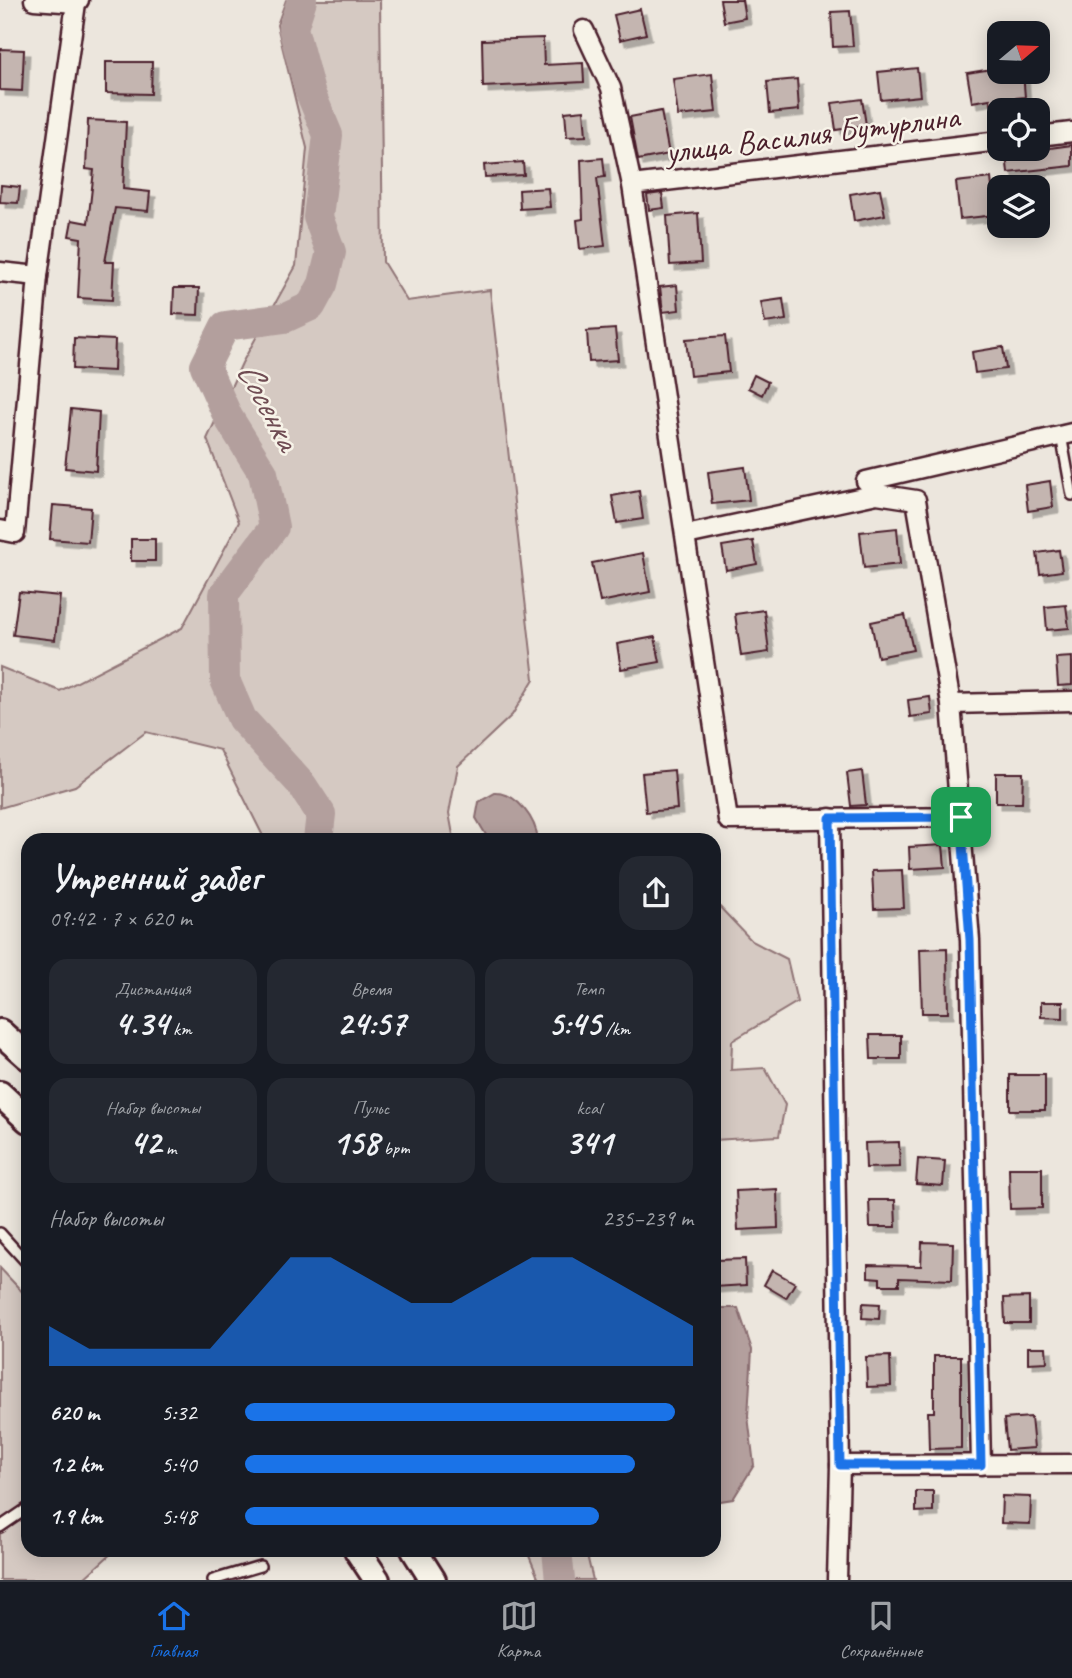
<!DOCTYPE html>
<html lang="ru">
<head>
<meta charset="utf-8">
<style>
  :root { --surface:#171b24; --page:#242831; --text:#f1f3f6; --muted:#9ea1a6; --line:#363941; --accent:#1a73e8 }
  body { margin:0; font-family:Caveat,sans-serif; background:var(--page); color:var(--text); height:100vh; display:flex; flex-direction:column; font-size:26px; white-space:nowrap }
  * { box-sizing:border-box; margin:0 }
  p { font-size:23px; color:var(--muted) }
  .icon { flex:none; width:38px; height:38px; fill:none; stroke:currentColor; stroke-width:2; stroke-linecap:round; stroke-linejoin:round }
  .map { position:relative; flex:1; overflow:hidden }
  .side { position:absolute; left:21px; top:833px; width:700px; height:724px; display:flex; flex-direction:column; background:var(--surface); border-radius:21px; box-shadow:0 4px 18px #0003 }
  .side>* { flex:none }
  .needle { width:46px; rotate:71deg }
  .tools { position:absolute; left:987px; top:21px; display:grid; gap:14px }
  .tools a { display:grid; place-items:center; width:63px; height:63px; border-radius:14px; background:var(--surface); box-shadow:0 4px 18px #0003; font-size:35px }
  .pin { position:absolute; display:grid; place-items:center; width:60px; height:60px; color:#fff; margin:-30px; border-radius:14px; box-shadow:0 4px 10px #0006 }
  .round { display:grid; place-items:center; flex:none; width:74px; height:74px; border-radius:21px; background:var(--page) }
  .head { display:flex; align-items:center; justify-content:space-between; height:119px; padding:0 28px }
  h1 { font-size:38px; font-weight:700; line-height:52px }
  .figures { display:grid; grid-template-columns:repeat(3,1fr); gap:10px; height:119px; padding:7px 28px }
  .figures div { display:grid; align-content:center; border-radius:18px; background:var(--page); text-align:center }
  .figures b { font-size:35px; font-weight:700 }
  .figures small { font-size:19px; font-weight:400 }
  .figures p { font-size:19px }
  .chart { height:196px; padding:14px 28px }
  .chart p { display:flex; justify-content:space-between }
  .chart svg { width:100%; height:126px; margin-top:7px; fill:var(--accent); opacity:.7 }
  ul { padding:0 28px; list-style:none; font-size:23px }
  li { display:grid; grid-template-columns:112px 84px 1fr; align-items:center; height:52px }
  li i { height:18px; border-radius:9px; background:var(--accent) }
  .tab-bar { display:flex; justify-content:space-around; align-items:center; height:98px; border-top:2px solid var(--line); background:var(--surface); font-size:19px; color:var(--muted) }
  .tab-bar a { display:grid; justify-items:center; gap:4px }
  .tab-bar .on { color:var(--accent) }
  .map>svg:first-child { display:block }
  .green { fill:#d5c9c2; stroke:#907476; stroke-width:2 }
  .water { fill:#b39f9d; stroke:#896c6f; stroke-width:2 }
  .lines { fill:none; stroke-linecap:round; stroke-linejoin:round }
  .river { stroke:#b39f9d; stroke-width:30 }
  .building { fill:#c4b5b0; stroke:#4a1f2b; stroke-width:2; filter:url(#shadow) }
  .service-casing { stroke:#4a1f2b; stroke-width:14 }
  .minor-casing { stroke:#4a1f2b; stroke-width:23 }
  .secondary-casing { stroke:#4a1f2b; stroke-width:30 }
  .service { stroke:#f7f3e8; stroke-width:9 }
  .minor { stroke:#f7f3e8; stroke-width:18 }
  .secondary { stroke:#f7f3e8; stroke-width:24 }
  .route-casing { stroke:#fff; stroke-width:14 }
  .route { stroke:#1a73e8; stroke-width:9 }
  .labels { text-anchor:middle; stroke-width:5; stroke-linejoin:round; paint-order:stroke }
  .street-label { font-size:33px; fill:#4a1f2b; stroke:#f7f3e8 }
  .water-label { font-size:35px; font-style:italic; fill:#6f4c53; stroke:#f7f3e8 }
</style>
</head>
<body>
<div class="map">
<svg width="1072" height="1580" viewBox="0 0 1072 1580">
  <defs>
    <filter id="shadow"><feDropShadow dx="5.5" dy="5.5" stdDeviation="0" flood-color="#0004"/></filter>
  </defs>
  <rect width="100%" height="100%" fill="#ece6dd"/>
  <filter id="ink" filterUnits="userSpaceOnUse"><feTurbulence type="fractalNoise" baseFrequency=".0143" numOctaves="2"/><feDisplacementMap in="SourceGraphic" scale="14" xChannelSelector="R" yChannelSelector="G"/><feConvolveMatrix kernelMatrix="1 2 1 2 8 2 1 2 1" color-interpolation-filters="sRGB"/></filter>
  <g filter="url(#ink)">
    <!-- green -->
    <g class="green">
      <polygon points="286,0 380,0 383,262 407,301 490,290 534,679 512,715 458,766 449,813 454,840 265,840 220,750 146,732 75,786 0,808 0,667 60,691 182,628 239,522 207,439 242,363 296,266 307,148 277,25"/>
      <polygon points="714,901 752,941 787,959 797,1002 732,1041 731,1070 765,1068 785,1105 779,1136 714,1140"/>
      <polygon points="0,1268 28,1298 28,1550 114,1551 82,1580 0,1580"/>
      <polygon points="527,1551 586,1551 593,1580 539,1580"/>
    </g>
    <!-- water -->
    <g class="water">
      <path d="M495,793C517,792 536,820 538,840H489L476,818L479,802Z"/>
      <polygon points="714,1308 738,1308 752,1350 748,1416 754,1465 733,1499 714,1502"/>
    </g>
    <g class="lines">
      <!-- river -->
      <g class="river">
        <polyline points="302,0 293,28 310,92 328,135 318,217 331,252 323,284 311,306 285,318 225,326 205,366 228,417 263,473 274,527 224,594 225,680 242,719 302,785 321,814 318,840"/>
        <polyline points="557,1550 560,1580"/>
      </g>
    </g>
    <!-- building -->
    <g class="building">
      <polygon points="720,0 742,0 745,18 724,22"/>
      <polygon points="640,9 646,34 620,40 614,15"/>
      <polygon points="850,11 853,46 833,47 831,12"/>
      <polygon points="543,38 544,65 583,63 584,82 483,87 482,40"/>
      <polygon points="0,49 24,50 22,91 0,90"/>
      <polygon points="106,62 152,62 151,94 106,93"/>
      <polygon points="917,68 920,96 881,100 878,72"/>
      <polygon points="998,68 998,72 1023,72 1025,97 1007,99 1009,110 993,110 990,99 972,102 967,73"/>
      <polygon points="712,74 716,112 678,116 673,79"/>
      <polygon points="797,79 799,110 770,113 767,82"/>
      <polygon points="862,99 866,125 836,130 832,103"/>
      <polygon points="584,110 586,136 567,137 565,112"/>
      <polygon points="661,111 669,154 638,160 630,117"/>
      <polygon points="88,120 126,122 123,189 150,192 148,211 115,208 105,262 114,262 112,300 78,298 81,238 69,236 72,220 88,223 94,170 86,169"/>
      <polygon points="1072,145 1072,166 1008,173 1006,154"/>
      <polygon points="603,158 605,177 597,178 605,246 580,249 577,220 583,219 581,160"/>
      <polygon points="523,162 524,175 485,177 484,165"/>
      <polygon points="991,178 995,215 960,219 956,182"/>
      <polygon points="1,185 20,187 18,203 0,202"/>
      <polygon points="548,188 550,207 520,209 519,190"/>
      <polygon points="880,189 885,215 854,221 850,194"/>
      <polygon points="662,193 664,208 649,210 647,195"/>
      <polygon points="698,213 701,263 670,265 667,216"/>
      <polygon points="677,285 679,310 663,312 660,287"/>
      <polygon points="174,288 199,288 198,315 173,314"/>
      <polygon points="783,299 786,320 765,323 761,302"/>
      <polygon points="615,329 618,360 589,362 587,331"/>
      <polygon points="725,336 729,372 690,376 686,339"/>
      <polygon points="74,338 115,340 114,371 73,369"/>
      <polygon points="1003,347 1006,369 975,373 972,352"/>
      <polygon points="754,375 768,382 762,395 748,388"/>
      <polygon points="71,409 99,412 96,471 65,468"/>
      <polygon points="745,467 749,500 712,504 708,472"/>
      <polygon points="1050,481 1053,507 1028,511 1025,485"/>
      <polygon points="639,491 643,519 617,523 612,496"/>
      <polygon points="53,505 91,508 88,542 50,539"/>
      <polygon points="897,528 900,564 864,568 860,532"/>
      <rect x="131" y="539" width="24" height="22"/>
      <polygon points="753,541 757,564 726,570 722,546"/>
      <polygon points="1059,550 1062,571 1040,574 1037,553"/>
      <polygon points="643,553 650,592 600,602 592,563"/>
      <polygon points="19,592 60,596 55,640 13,635"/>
      <polygon points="1066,605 1069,628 1047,630 1045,607"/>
      <polygon points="764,610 769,652 741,656 735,614"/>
      <polygon points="905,615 913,650 878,657 871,622"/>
      <polygon points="655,637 660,662 621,669 617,644"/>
      <polygon points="1072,657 1072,685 1058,686 1056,658"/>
      <polygon points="930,697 932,714 910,717 908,700"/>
      <polygon points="674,770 677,809 646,812 642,773"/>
      <polygon points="862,771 866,805 851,806 847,773"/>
      <polygon points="996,773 1023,773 1022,803 996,803"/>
      <polygon points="943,845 945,867 910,869 909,847"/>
      <polygon points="902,870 904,908 874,909 872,871"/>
      <polygon points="947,948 948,1013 922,1013 920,949"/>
      <polygon points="1041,1002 1063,1002 1063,1018 1041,1017"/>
      <polygon points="870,1035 901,1035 901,1059 871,1059"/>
      <rect x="1010" y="1075" width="35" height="35"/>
      <polygon points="899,1142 900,1167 866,1168 865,1143"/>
      <polygon points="918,1159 945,1161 943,1186 916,1184"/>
      <polygon points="1009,1168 1042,1168 1042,1208 1010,1209"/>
      <polygon points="777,1189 778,1228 738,1230 736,1191"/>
      <polygon points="869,1200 895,1200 896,1227 870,1227"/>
      <polygon points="922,1242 953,1243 952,1280 899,1278 899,1285 880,1285 880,1278 868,1277 868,1265 921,1266"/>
      <polygon points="745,1259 746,1285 714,1287 714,1260"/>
      <polygon points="772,1270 795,1283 786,1298 764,1285"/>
      <polygon points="1029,1297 1029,1323 1005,1323 1004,1298"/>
      <polygon points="863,1303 880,1304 879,1319 862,1318"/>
      <polygon points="1028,1347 1046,1347 1047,1362 1028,1363"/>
      <polygon points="890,1356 891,1386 867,1387 866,1357"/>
      <polygon points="934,1356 961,1356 961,1448 929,1449 928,1412 934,1412"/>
      <polygon points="1031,1417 1034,1448 1007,1450 1004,1419"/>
      <polygon points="916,1491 933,1491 933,1511 916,1512"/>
      <polygon points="1002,1496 1031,1497 1030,1524 1001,1523"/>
    </g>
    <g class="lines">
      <!-- service casing -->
      <g class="service-casing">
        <g id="service">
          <polyline points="1061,435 1072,495"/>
          <polyline points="0,1233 28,1264"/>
          <polyline points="0,1527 28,1508"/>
          <polyline points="213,1580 260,1566"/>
        </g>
      </g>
      <!-- minor casing -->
      <g class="minor-casing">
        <g id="minor">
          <polyline points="34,0 76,3"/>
          <polyline points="584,30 611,88 632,185 728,820 961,817"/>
          <polyline points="1038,136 1072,132"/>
          <polyline points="632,185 999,141"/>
          <polyline points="0,272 38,276"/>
          <polyline points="866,481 1072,433"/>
          <polyline points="0,530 15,533 38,276 76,3 79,0"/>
          <polyline points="686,535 877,494 916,500 951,704 970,940 981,1465"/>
          <polyline points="951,704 1072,701"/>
          <polyline points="830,818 840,1465 837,1580"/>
          <polyline points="840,1465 1072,1464"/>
        </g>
      </g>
      <!-- secondary casing -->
      <g class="secondary-casing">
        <g id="secondary">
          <polyline points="0,1032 28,1057"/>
          <polyline points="0,1094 28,1120"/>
          <polyline points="357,1550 377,1580"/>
          <polyline points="414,1550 433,1580"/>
        </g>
      </g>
      <!-- service -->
      <use href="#service" class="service"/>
      <!-- minor -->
      <use href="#minor" class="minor"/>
      <!-- secondary -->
      <use href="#secondary" class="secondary"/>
    </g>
  </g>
  <g class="lines" filter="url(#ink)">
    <!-- route casing -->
    <g class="route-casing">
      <polygon id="route" points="961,817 970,940 981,1465 840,1465 830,818"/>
    </g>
    <!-- route -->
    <use href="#route" class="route"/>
  </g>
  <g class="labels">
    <!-- street labels -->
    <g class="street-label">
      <text transform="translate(812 133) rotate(-7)" y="12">улица Василия Бутурлина</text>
    </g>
    <!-- water labels -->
    <g class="water-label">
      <text transform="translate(269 405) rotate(62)" y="12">Сосенка</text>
    </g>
  </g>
</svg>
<div class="tools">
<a><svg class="needle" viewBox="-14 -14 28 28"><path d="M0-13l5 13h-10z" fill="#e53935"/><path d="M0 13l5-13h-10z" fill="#9ea1a6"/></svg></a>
<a><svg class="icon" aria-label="locate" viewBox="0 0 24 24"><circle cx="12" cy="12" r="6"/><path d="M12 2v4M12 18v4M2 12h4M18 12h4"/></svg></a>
<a><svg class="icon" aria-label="layers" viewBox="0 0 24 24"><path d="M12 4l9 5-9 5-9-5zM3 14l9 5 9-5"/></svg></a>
</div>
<div class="pin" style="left:961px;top:817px;background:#1e9e55"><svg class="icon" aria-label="arrive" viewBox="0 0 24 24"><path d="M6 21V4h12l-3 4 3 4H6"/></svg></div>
<section class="side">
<div class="head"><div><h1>Утренний забег</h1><p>09:42 · 7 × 620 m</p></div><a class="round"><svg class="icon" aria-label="share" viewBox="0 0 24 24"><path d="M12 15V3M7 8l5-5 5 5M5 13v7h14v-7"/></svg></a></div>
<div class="figures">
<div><p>Дистанция</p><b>4.34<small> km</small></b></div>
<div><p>Время</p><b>24:57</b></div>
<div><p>Темп</p><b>5:45<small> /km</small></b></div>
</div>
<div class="figures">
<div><p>Набор высоты</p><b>42<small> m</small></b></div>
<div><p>Пульс</p><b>158<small> bpm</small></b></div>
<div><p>kcal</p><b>341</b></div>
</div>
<div class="chart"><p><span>Набор высоты</span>235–239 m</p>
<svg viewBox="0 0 160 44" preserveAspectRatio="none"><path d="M0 44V30L10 38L20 38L30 38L40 38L50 22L60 6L70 6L80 14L90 22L100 22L110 14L120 6L130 6L140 14L150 22L160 30V44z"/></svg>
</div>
<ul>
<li><b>620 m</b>5:32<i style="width:96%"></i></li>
<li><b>1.2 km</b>5:40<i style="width:87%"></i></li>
<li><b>1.9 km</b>5:48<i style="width:79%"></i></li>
</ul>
</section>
</div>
<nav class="tab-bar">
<a class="on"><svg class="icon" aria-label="home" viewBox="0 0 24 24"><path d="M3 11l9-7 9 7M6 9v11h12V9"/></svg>Главная</a>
<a><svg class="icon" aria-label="map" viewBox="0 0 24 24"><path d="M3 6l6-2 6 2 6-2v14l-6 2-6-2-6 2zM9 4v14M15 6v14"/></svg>Карта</a>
<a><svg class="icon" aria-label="saved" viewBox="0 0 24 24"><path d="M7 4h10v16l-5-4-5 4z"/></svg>Сохранённые</a>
</nav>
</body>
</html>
